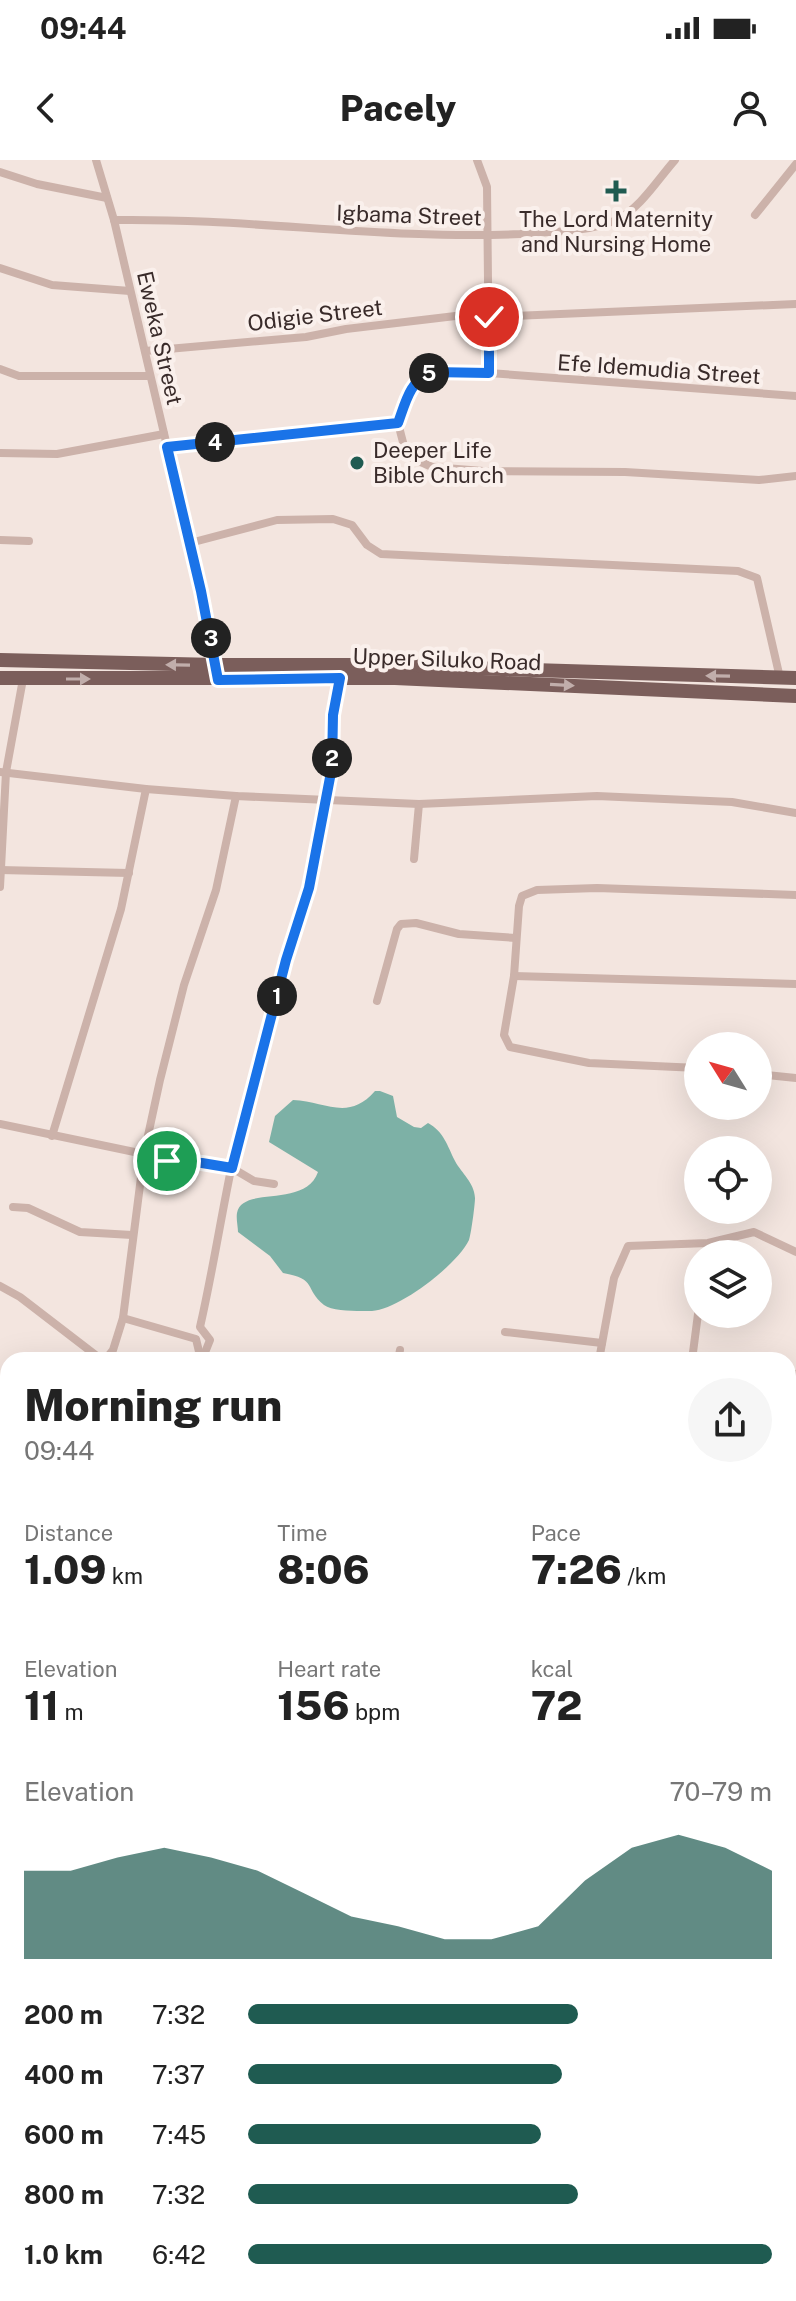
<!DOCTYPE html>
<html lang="en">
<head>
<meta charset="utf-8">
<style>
  :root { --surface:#fff; --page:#f6f6f6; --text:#222; --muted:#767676; --accent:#1f5b51 }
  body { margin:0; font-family:"Public Sans",sans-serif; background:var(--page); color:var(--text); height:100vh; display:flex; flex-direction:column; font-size:30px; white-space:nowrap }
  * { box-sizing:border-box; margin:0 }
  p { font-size:26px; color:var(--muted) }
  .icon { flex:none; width:44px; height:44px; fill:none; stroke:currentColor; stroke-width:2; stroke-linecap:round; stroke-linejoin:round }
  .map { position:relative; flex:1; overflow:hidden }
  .drawer { position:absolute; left:0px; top:1192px; width:796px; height:950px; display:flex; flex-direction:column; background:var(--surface); border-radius:24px 24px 0 0; box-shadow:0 8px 32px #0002 }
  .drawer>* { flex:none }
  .needle { width:52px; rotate:307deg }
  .buttons { position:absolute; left:684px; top:872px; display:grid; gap:16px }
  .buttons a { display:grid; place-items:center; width:88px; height:88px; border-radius:50%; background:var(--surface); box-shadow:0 8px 32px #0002; font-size:40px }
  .pin { position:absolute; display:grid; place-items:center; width:68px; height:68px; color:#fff; margin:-34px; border:4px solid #fff; border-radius:50%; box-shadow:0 2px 8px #0007 }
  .km { position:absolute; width:40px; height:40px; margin:-20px; border-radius:50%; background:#222; color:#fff; font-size:22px; line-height:40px; text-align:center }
  .round { display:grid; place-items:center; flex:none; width:84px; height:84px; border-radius:42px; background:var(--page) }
  .headline { display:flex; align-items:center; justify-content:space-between; height:136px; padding:0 24px }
  h1 { font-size:44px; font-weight:800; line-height:60px }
  .figures { display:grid; grid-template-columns:repeat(3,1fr); gap:12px; height:136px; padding:8px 24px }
  .figures div { display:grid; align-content:center }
  .figures b { font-size:40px; font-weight:800 }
  .figures small { font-size:22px; font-weight:400 }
  .figures p { font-size:22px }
  .chart { height:224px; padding:16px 24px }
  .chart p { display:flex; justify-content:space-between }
  .chart svg { width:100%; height:144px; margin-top:8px; fill:var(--accent); opacity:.7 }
  ul { padding:0 24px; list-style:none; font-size:26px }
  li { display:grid; grid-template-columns:128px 96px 1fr; align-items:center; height:60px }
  li i { height:20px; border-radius:10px; background:var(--accent) }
  .status { display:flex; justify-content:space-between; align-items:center; height:56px; padding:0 40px; background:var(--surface); direction:ltr }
  .status svg { height:22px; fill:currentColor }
  header { display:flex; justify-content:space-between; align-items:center; height:104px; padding:0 24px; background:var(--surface); font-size:36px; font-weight:800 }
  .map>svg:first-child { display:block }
  .water { fill:#7db1a6 }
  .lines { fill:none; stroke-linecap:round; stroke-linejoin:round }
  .minor { stroke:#ccb2aa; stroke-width:8 }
  .primary { stroke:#7b5e5b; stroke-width:14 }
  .oneway { fill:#c1aeab }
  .route-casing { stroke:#fff; stroke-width:16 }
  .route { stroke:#1a73e8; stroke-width:10 }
  .poi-dot { fill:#1f5b51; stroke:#faf0ec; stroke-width:3 }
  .labels { text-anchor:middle; stroke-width:8; stroke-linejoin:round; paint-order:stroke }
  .street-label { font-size:22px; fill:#392b2a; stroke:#faf0ec }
  .poi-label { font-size:22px; fill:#392b2a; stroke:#faf0ec }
</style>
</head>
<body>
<div class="status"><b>09:44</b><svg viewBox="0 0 49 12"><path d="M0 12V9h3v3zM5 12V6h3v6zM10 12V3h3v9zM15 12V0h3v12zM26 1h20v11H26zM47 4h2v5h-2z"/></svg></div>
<header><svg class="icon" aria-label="back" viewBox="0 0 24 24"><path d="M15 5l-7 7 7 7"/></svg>Pacely<svg class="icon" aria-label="person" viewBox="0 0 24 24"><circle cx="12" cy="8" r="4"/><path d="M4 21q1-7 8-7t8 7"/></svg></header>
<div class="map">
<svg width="796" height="2141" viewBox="0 0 796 2141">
  <rect width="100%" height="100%" fill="#f3e5df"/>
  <!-- water -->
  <path class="water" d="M375,931H380L393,936L397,957L414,967L421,968L428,963C444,972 447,985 455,1001C462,1014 474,1022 475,1038C475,1045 471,1075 469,1080C457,1105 400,1149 372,1151C360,1151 333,1152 324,1145C304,1129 318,1119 283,1113L270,1096L238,1072C238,1067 236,1059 237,1053C242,1025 305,1049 318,1012L269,982L275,956L293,940C325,941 348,962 375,931Z"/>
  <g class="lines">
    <!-- minor -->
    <g class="minor">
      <polyline points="96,0 114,60 201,431 217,509"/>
      <polyline points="477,0 487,27 489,213"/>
      <polyline points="0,12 37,24 107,38"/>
      <polyline points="755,55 796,4"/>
      <path d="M114,60C250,58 385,80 520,74C547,72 592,72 616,60C640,49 658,19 675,0"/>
      <polyline points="0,108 52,125 130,131"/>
      <polyline points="489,157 796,144"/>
      <polyline points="145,191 306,177 346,169 489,152"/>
      <polyline points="0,209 19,216 150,216"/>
      <polyline points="398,263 405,290 412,298 432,307 483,311 625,312 759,320 796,316"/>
      <path d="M167,287L398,263C405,244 410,220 431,212L489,213L796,236"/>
      <polyline points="0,293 57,294 164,274"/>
      <polyline points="0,380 29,381"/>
      <polyline points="190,383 277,360 333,359 352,365 367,385 381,394 738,411 757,418 780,518"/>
      <polyline points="0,612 146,629 236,636 419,644 597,636 732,642 796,653"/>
      <polyline points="414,699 419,644"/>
      <polyline points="0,710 129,713"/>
      <polyline points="0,727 6,612 23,519"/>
      <polyline points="514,816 796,824"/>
      <polyline points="377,841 397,769 401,764 416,763 459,774 516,778"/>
      <polyline points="698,908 589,903 510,887 504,875 514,816 519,746 522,736 537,730 597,728 796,735"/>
      <polyline points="758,914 796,918"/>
      <polyline points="0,964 144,994 181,1004 202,1003 232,1008 254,1021 274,1024"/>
      <polyline points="52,976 121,749 146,629"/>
      <polyline points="13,1047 28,1048 80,1072 132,1075"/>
      <polyline points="0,1126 20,1137 102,1200"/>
      <polyline points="123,1158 196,1179 201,1200"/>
      <polyline points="505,1172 602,1183"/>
      <polyline points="105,1200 113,1190 123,1158 144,994 160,920 184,825 216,730 236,636"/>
      <path d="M202,1200L210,1180L200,1167C214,1106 223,1043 237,981C265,869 303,759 326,645C334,603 332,560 340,518"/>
      <polyline points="398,1200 400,1190"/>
      <polyline points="599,1200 614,1118 628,1086 708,1083 754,1072 796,1092"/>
      <polyline points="692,1200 698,1154"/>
      <polyline points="788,1213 796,1214"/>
      <polyline points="0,1240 8,1230"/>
      <polyline points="0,1279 8,1290"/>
      <polyline points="0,1320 8,1307"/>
      <polyline points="788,1341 796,1343"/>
      <polyline points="788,1427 796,1429"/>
      <polyline points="0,1440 8,1432"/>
      <polyline points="0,1495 8,1499"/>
      <polyline points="788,1520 796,1521"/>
      <polyline points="0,1554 8,1559"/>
      <polyline points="788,1619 796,1622"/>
      <polyline points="0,1652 8,1656"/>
      <polyline points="788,1718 796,1720"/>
      <polyline points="0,1719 8,1711"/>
      <polyline points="0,1746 8,1721"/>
      <polyline points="788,1919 796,1925"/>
      <polyline points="0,2094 8,2102"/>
      <polyline points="0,2119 8,2113"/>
      <polyline points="34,2134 39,2141"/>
      <polyline points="372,2134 384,2141"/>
      <polyline points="536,2134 548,2141"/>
      <polyline points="702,2134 713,2141"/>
      <polyline points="237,2141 240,2134"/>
      <polyline points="639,2141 641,2134"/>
    </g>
    <!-- primary -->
    <g class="primary">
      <polyline points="0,500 217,505 366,505 796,518"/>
      <polyline points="0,518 395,518 796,536"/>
    </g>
  </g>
  <!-- one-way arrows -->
  <defs><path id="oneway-solid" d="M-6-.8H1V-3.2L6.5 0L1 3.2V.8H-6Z" transform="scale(2)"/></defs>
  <g class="oneway">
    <use href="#oneway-solid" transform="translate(178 505) rotate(-179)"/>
    <use href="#oneway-solid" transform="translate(718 516) rotate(-179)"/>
    <use href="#oneway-solid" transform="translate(78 519)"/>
    <use href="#oneway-solid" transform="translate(562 525) rotate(3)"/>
  </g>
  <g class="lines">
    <!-- route casing -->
    <g class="route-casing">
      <path id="route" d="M167,1001L202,1003L232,1008L286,800L309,728L332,607L333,555L340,518L218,520L201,431L167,287L398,263C405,244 410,220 431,212L489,213V157"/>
    </g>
    <!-- route -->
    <use href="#route" class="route"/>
  </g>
  <!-- markers -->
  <g class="poi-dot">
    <path d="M612 19h8v8h8v8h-8v8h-8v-8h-8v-8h8z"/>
    <circle cx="357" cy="303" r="8"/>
  </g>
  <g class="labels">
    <!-- street labels -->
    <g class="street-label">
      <text transform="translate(409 55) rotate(2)" y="8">Igbama Street</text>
      <text transform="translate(315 155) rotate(-7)" y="8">Odigie Street</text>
      <text transform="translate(160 178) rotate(77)" y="8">Eweka Street</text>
      <text transform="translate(659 209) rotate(4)" y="8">Efe Idemudia Street</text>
      <text transform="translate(447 499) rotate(2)" y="8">Upper Siluko Road</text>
    </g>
    <!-- poi labels -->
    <g class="poi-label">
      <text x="616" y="67">The Lord Maternity<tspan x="616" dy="25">and Nursing Home</tspan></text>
      <text x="373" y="298" text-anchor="start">Deeper Life<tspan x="373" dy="25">Bible Church</tspan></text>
    </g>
  </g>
</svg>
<div class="buttons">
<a><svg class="needle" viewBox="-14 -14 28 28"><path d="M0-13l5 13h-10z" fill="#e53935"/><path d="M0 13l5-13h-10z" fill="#767676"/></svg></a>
<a><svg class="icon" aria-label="locate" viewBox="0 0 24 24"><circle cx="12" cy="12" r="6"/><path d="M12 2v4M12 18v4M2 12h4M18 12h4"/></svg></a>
<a><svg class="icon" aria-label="layers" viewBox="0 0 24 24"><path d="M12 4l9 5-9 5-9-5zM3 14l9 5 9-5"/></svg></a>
</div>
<div class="pin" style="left:167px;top:1001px;background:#1e9e55"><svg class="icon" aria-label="arrive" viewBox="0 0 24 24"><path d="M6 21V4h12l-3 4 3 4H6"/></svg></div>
<div class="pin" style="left:489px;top:157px;background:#d93025"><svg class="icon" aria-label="check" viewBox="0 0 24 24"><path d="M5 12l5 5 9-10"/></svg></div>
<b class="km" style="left:277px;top:836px">1</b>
<b class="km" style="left:332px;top:598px">2</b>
<b class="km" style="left:211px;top:478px">3</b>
<b class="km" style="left:215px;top:282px">4</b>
<b class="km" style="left:429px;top:213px">5</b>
<section class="drawer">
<div class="headline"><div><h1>Morning run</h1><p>09:44</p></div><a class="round"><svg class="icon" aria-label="share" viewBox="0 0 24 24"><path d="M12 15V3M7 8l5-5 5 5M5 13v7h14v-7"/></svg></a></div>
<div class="figures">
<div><p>Distance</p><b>1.09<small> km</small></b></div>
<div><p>Time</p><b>8:06</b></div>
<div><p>Pace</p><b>7:26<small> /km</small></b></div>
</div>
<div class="figures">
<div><p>Elevation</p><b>11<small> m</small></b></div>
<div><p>Heart rate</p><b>156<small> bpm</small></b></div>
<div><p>kcal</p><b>72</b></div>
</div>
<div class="chart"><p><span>Elevation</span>70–79 m</p>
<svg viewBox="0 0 160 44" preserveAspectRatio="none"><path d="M0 44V17L10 17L20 13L30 10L40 13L50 17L60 24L70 31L80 34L90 38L100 38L110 34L120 20L130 10L140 6L150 10L160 17V44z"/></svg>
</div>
<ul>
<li><b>200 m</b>7:32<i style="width:63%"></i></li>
<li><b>400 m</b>7:37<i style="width:60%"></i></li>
<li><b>600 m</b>7:45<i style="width:56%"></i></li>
<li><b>800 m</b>7:32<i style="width:63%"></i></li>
<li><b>1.0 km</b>6:42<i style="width:100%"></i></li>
</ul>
</section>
</div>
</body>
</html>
